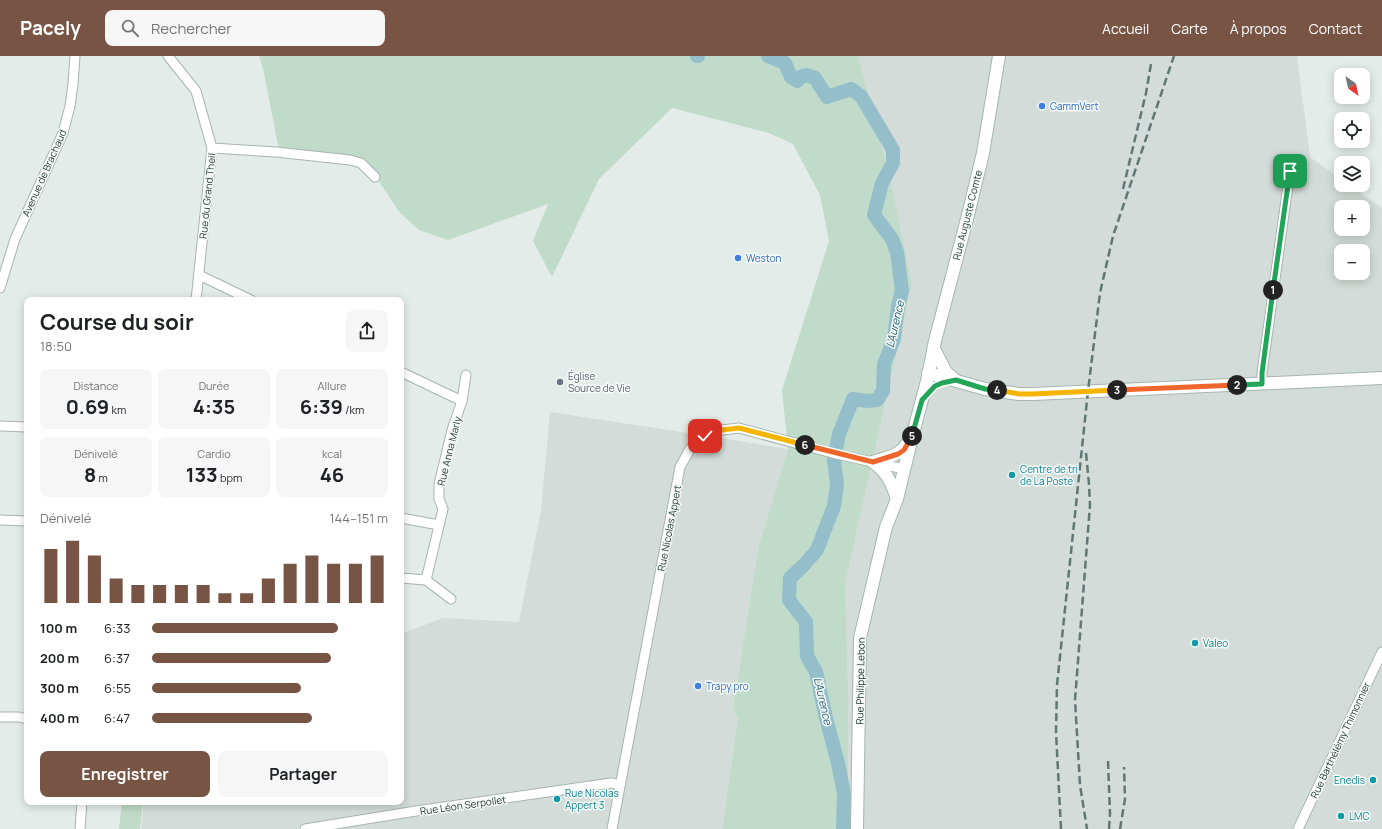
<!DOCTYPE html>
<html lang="fr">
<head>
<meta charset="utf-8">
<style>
  :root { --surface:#fff; --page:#f6f6f6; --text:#202124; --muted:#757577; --accent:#775444 }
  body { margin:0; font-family:Manrope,sans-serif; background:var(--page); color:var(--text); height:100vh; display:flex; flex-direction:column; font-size:15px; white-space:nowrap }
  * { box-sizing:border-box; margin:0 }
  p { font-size:13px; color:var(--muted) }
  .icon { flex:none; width:22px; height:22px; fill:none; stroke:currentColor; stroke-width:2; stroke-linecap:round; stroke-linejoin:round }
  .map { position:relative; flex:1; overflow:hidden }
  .drawer { position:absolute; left:24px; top:241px; width:380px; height:508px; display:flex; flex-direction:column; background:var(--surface); border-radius:8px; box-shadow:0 2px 10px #0003 }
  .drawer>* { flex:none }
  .needle { width:26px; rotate:147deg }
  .fabs { position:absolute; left:1334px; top:12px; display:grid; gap:8px }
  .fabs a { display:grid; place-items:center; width:36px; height:36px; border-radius:8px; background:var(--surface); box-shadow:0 2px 10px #0003; font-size:20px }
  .pin { position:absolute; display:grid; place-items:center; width:34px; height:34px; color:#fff; margin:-17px; border-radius:8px; box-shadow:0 2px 6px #0006 }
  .km { position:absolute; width:20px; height:20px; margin:-10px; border-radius:50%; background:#222; color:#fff; font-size:11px; line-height:20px; text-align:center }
  .round { display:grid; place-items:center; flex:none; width:42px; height:42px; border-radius:8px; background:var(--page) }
  .head { display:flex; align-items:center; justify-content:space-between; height:68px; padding:0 16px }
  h1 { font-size:22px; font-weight:700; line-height:30px }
  .figures { display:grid; grid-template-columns:repeat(3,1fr); gap:6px; height:68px; padding:4px 16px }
  .figures div { display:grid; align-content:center; border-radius:8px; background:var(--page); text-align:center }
  .figures b { font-size:20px; font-weight:700 }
  .figures small { font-size:11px; font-weight:400 }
  .figures p { font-size:11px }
  .chart { height:112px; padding:8px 16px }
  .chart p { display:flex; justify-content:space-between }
  .chart svg { width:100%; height:72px; margin-top:4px; stroke:var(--accent); stroke-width:6 }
  .cta { display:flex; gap:8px; margin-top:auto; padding:8px 16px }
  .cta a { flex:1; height:46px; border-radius:8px; background:var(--accent); color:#fff; font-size:16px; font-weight:700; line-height:46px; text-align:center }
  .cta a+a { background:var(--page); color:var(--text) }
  ul { padding:0 16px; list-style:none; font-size:13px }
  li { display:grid; grid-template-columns:64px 48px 1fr; align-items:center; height:30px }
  li i { height:10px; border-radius:5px; background:var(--accent) }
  header { display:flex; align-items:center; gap:24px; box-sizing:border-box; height:56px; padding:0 20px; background:var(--accent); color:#fff }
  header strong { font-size:19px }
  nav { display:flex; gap:22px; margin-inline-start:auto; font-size:14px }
  .search { width:280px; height:36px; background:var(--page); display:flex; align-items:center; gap:10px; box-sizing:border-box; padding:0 14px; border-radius:8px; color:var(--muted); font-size:15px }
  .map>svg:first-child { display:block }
  .built { fill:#d3dcd8; fill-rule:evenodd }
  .green { fill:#c0dbc9 }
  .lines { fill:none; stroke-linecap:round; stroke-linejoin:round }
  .river { stroke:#93beca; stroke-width:14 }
  .street-casing { stroke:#a7b4b0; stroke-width:11 }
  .secondary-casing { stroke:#a4b6b1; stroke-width:14 }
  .street { stroke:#fff; stroke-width:9 }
  .secondary { stroke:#fff; stroke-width:12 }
  .rail { stroke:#607773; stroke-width:2.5; stroke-dasharray:8 4; stroke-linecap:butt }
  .split-1-casing { stroke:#fff; stroke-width:8 }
  .split-2-casing { stroke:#fff; stroke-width:8 }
  .split-3-casing { stroke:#fff; stroke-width:8 }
  .split-4-casing { stroke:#fff; stroke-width:8 }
  .split-5-casing { stroke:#fff; stroke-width:8 }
  .split-6-casing { stroke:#fff; stroke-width:8 }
  .split-7-casing { stroke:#fff; stroke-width:8 }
  .split-1 { stroke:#22a559; stroke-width:5 }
  .split-2 { stroke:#22a559; stroke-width:5 }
  .split-3 { stroke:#f0652b; stroke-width:5 }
  .split-4 { stroke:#f5b400; stroke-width:5 }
  .split-5 { stroke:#22a559; stroke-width:5 }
  .split-6 { stroke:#f0652b; stroke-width:5 }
  .split-7 { stroke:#f5b400; stroke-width:5 }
  .shop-dot { fill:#3f7fe0; stroke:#f5f9f7; stroke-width:1.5 }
  .worship-dot { fill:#6b7280; stroke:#f5f9f7; stroke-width:1.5 }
  .culture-dot { fill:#0f9aa8; stroke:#f5f9f7; stroke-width:1.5 }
  .labels { text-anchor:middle; stroke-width:3; stroke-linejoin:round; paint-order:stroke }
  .shop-label { font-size:10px; fill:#366cbe; stroke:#f5f9f7; text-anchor:start }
  .street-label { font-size:10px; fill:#263c37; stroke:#f5f9f7 }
  .worship-label { font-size:10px; fill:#5b616d; stroke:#f5f9f7; text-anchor:start }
  .culture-label { font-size:10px; fill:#0d838f; stroke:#f5f9f7; text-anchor:start }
  .water-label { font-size:11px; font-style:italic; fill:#265f71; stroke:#f5f9f7 }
</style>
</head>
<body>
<header>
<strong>Pacely</strong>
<div class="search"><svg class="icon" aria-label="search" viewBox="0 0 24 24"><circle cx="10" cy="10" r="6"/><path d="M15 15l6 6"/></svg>Rechercher</div>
<nav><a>Accueil</a><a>Carte</a><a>À propos</a><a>Contact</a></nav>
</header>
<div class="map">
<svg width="1382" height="773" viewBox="0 0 1382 773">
  <rect width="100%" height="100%" fill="#e4ece9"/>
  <!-- built -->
  <g class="built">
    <path d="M858,0H1297L1310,101L1341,123V129H1349L1382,152V773H848V631L845,528L912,228L890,121ZM1341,151H1363V173H1341ZM1341,195H1363V217H1341Z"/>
    <polygon points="550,356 721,382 788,393 758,493 733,652 738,662 722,773 141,773 144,746 401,746 401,578 443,562 519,566 541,454"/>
  </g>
  <!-- green -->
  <g class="green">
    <polygon points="259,0 858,0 890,121 912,228 845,528 848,631 848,773 722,773 738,662 733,652 758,493 788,393 782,334 829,185 820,139 793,88 769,77 672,52 599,123 552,221 533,185 548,148 448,184 419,174 400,157 368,109 279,94 264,17"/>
    <polygon points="122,746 143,746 140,773 119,773"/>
  </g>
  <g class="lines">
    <!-- river -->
    <g class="river">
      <polyline points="697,0 698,0"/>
      <polyline points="768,0 785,7 791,21 797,25 802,20 806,19 815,22 827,41 851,33 861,40 893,94 893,107 882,127 874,159 892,183 897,196 902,235 898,250 894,283 884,308 883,335 877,344 866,345 853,343 839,378 834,404 837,429 834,450 817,494 803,510 790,522 789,544 806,566 807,600 816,616 826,662 838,707 844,738 843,773"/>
    </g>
    <!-- street casing -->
    <g class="street-casing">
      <g id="street">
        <polyline points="168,0 196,35 212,92 196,244"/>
        <polyline points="212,92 276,96 350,104 361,107 375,121"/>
        <polyline points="199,219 251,244"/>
        <polyline points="0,232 15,183 63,77 70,50 73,28 75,0"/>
        <polyline points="401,316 462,345"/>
        <polyline points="1262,328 1262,317 1290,115"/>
        <polyline points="0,370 27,371"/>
        <polyline points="401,462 439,469"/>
        <polyline points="0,464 27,465"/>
        <polyline points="401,522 426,524 443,453 439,443 439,428 452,374 462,345 466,319"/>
        <polyline points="426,524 451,543"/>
        <polyline points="0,661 19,661 27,663"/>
        <polyline points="80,773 82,746"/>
        <polyline points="305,773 416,755 611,727 620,729"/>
        <polyline points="612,773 680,411 690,393 701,382 722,374 739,372 832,397 904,413"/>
        <polyline points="1298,773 1382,596"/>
      </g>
    </g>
    <!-- secondary casing -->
    <g class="secondary-casing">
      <g id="secondary">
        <polyline points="934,293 946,316 955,324"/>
        <polyline points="928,317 985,333 1019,338 1033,338 1382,322"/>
        <path d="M873,406C890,400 899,401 909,385"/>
        <path d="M873,406C887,416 892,427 897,443"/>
        <polyline points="857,773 860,582 886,471 897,443 912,381 927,325 935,285 968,159 983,97 999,0"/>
      </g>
    </g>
    <!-- street -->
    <use href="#street" class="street"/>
    <!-- secondary -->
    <use href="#secondary" class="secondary"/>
    <!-- rail -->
    <g class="rail">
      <polyline points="1123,133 1146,37 1151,8"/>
      <polyline points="1086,397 1089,428 1090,449 1075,644 1080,729 1087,773"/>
      <polyline points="1108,705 1110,758 1109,773"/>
      <polyline points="1061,773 1056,676 1057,629 1088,335 1100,237 1113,180 1174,0"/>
      <polyline points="1120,773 1125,743 1124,711"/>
    </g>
  </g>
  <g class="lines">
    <!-- split-1 casing -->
    <g class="split-1-casing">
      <polyline id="split-1" points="1273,234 1290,115"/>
    </g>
    <!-- split-2 casing -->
    <g class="split-2-casing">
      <polyline id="split-2" points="1237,329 1262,328 1262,317 1273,234"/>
    </g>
    <!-- split-3 casing -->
    <g class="split-3-casing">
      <polyline id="split-3" points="1117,334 1237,329"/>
    </g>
    <!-- split-4 casing -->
    <g class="split-4-casing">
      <polyline id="split-4" points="997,334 1019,338 1033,338 1117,334"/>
    </g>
    <!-- split-5 casing -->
    <g class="split-5-casing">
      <polyline id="split-5" points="912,380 922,344 935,330 942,327 956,324 985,333 997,334"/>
    </g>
    <!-- split-6 casing -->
    <g class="split-6-casing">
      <polyline id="split-6" points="805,389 873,406 898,398 904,394 912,380"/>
    </g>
    <!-- split-7 casing -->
    <g class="split-7-casing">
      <polyline id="split-7" points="705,380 722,374 739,372 805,389"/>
    </g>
    <!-- split-1 -->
    <use href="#split-1" class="split-1"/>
    <!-- split-2 -->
    <use href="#split-2" class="split-2"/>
    <!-- split-3 -->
    <use href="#split-3" class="split-3"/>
    <!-- split-4 -->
    <use href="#split-4" class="split-4"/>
    <!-- split-5 -->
    <use href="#split-5" class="split-5"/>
    <!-- split-6 -->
    <use href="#split-6" class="split-6"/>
    <!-- split-7 -->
    <use href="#split-7" class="split-7"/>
  </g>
  <!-- markers -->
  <g class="shop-dot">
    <circle cx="1042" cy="50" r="4"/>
    <circle cx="738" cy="202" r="4"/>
    <circle cx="698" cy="630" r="4"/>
  </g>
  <circle class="worship-dot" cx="560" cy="326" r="4"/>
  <g class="culture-dot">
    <circle cx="1012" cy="419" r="4"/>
    <circle cx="1195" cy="587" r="4"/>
    <circle cx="1373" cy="724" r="4"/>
    <circle cx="557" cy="743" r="4"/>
    <circle cx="1341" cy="760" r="4"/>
  </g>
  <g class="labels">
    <!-- shop labels -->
    <g class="shop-label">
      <text x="1050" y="54">GammVert</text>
      <text x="746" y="206">Weston</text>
      <text x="706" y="634">Trapy pro</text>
    </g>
    <!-- street labels -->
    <g class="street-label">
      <text transform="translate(44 117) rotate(-66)" y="4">Avenue de Brachaud</text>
      <text transform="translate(207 140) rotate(-84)" y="4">Rue du Grand Theil</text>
      <text transform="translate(967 159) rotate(-76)" y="4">Rue Auguste Comte</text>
      <text transform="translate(449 395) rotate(-76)" y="4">Rue Anna Marly</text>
      <text transform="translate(669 472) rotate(-79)" y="4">Rue Nicolas Appert</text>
      <text transform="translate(860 625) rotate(-89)" y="4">Rue Philippe Lebon</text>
      <text transform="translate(1340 684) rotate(-65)" y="4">Rue Barthélémy Thimonnier</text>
      <text transform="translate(463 749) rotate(-8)" y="4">Rue Léon Serpollet</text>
    </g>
    <!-- worship labels -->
    <g class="worship-label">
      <text x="568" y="324">Église<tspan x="568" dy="12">Source de Vie</tspan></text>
    </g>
    <!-- culture labels -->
    <g class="culture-label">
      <text x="1020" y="417">Centre de tri<tspan x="1020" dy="12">de La Poste</tspan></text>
      <text x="1203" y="591">Valeo</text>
      <text x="1365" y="728" text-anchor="end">Enedis</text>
      <text x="565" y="741">Rue Nicolas<tspan x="565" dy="12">Appert 3</tspan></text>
      <text x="1349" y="764">LMC</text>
    </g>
    <!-- water labels -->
    <g class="water-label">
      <text transform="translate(895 268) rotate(-77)" y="4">L'Aurence</text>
      <text transform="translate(823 645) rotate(77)" y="4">L'Aurence</text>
    </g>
  </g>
</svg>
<div class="fabs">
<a><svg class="needle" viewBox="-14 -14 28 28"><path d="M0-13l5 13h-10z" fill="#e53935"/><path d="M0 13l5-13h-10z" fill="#757577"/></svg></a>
<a><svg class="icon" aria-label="locate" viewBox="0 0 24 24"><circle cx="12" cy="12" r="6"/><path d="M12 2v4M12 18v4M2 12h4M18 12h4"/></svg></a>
<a><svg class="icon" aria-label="layers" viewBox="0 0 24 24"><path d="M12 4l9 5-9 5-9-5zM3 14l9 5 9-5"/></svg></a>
<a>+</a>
<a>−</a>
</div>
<div class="pin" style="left:1290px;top:115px;background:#1e9e55"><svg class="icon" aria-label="arrive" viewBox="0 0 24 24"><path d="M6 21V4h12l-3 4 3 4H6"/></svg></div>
<div class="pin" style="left:705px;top:380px;background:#d93025"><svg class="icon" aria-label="check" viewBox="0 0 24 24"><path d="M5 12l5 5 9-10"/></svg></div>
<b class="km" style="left:1273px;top:234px">1</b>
<b class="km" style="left:1237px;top:329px">2</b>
<b class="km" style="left:1117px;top:334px">3</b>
<b class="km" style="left:997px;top:334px">4</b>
<b class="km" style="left:912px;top:380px">5</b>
<b class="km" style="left:805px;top:389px">6</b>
<section class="drawer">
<div class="head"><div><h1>Course du soir</h1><p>18:50</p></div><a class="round"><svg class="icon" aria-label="share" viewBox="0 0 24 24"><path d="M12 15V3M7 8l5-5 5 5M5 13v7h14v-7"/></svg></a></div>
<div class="figures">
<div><p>Distance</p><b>0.69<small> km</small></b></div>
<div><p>Durée</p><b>4:35</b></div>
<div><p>Allure</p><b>6:39<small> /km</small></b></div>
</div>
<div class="figures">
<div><p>Dénivelé</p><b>8<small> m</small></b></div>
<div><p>Cardio</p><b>133<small> bpm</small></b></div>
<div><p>kcal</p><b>46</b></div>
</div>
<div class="chart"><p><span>Dénivelé</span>144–151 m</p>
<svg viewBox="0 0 160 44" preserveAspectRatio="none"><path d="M5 44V11M15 44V6M25 44V15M35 44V29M45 44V33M55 44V33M65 44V33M75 44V33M85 44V38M95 44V38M105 44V29M115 44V20M125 44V15M135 44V20M145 44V20M155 44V15"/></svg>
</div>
<ul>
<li><b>100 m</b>6:33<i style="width:79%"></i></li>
<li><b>200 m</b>6:37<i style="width:76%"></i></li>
<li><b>300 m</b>6:55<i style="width:63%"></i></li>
<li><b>400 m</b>6:47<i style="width:68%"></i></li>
</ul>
<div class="cta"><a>Enregistrer</a><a>Partager</a></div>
</section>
</div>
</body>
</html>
